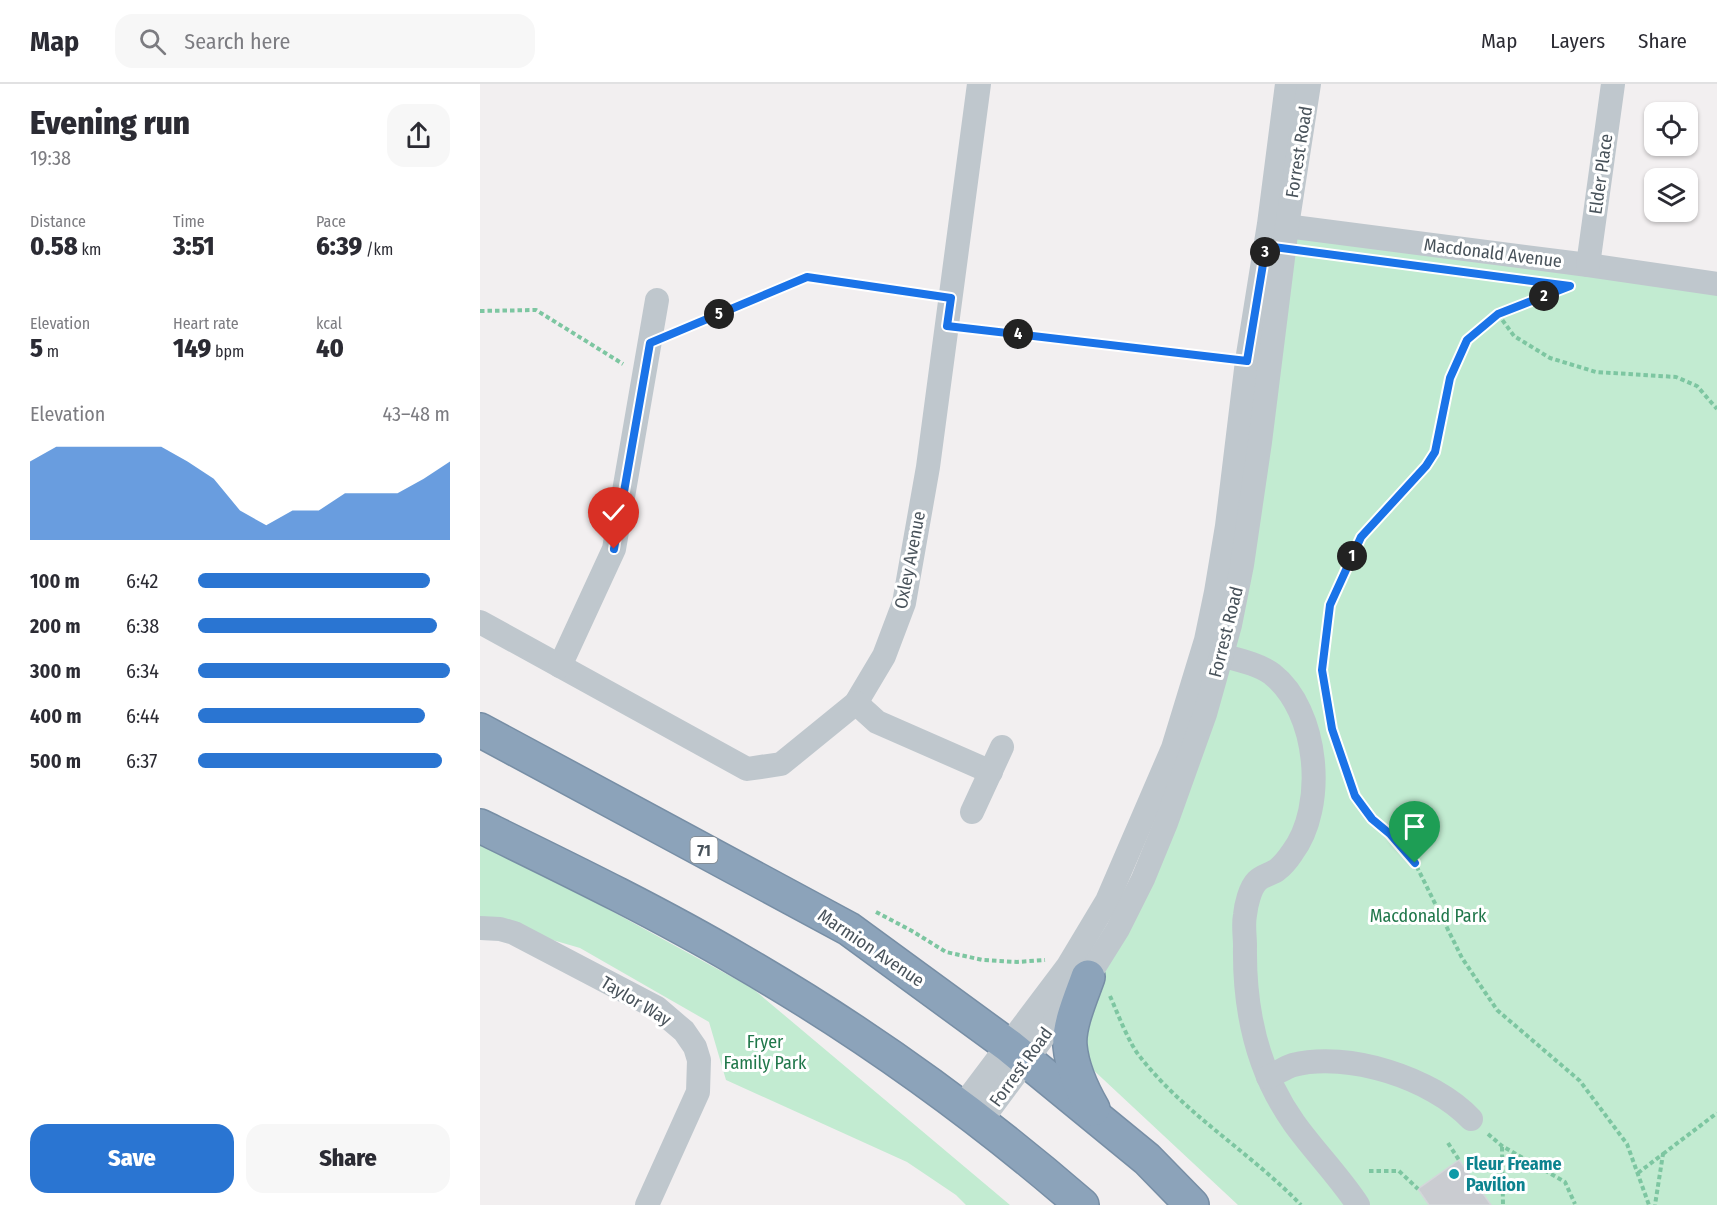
<!DOCTYPE html>
<html lang="en">
<head>
<meta charset="utf-8">
<style>
  :root { --surface:#fff; --page:#f7f7f7; --text:#2b2b33; --muted:#7c7c81; --line:#e1e1e2; --accent:#2a75d2 }
  body { margin:0; font-family:"Fira Sans Condensed",sans-serif; background:var(--page); color:var(--text); height:100vh; display:flex; flex-direction:column; font-size:22px; white-space:nowrap }
  * { box-sizing:border-box; margin:0 }
  p { font-size:20px; color:var(--muted) }
  .icon { flex:none; width:33px; height:33px; fill:none; stroke:currentColor; stroke-width:2; stroke-linecap:round; stroke-linejoin:round }
  .map { position:relative; flex:1; overflow:hidden }
  .details { display:flex; flex-direction:column; background:var(--surface); width:480px }
  .details>* { flex:none }
  .buttons { position:absolute; left:1164px; top:18px; display:grid; gap:12px }
  .buttons a { display:grid; place-items:center; width:54px; height:54px; border-radius:12px; background:var(--surface); box-shadow:0 2px 4px #0004; font-size:30px }
  .pin { position:absolute; display:grid; place-items:center; width:51px; height:51px; color:#fff; margin:-62px -26px; border-radius:50% 50% 50% 0; rotate:-45deg; box-shadow:0 0 6px #0007 }
  .pin .icon { rotate:45deg }
  .km { position:absolute; width:30px; height:30px; margin:-15px; border-radius:50%; background:#222; color:#fff; font-size:16px; line-height:30px; text-align:center }
  .round { display:grid; place-items:center; flex:none; width:63px; height:63px; border-radius:18px; background:var(--page) }
  .headline { display:flex; align-items:center; justify-content:space-between; height:102px; padding:0 30px }
  h1 { font-size:33px; font-weight:800; line-height:45px }
  .stats { display:grid; grid-template-columns:repeat(3,1fr); gap:9px; height:102px; padding:6px 30px }
  .stats div { display:grid; align-content:center }
  .stats b { font-size:26px; font-weight:800 }
  .stats small { font-size:16px; font-weight:400 }
  .stats p { font-size:16px }
  .chart { height:168px; padding:12px 30px }
  .chart p { display:flex; justify-content:space-between }
  .chart svg { width:100%; height:108px; margin-top:6px; fill:var(--accent); opacity:.7 }
  .button { display:flex; gap:12px; margin-top:auto; padding:12px 30px }
  .button a { flex:1; height:69px; border-radius:18px; background:var(--accent); color:#fff; font-size:24px; font-weight:800; line-height:69px; text-align:center }
  .button a+a { background:var(--page); color:var(--text) }
  ul { padding:0 30px; list-style:none; font-size:20px }
  li { display:grid; grid-template-columns:96px 72px 1fr; align-items:center; height:45px }
  li i { height:15px; border-radius:8px; background:var(--accent) }
  header { display:flex; align-items:center; gap:36px; box-sizing:border-box; height:84px; padding:0 30px; background:var(--surface); border-bottom:2px solid var(--line) }
  header strong { font-size:28px }
  nav { display:flex; gap:33px; margin-inline-start:auto; font-size:21px }
  .search { width:420px; height:54px; background:var(--page); display:flex; align-items:center; gap:15px; box-sizing:border-box; padding:0 21px; border-radius:18px; color:var(--muted); font-size:22px }
  main { display:flex; flex:1; min-height:0 }
  .map>svg:first-child { display:block }
  .green { fill:#c2ebd1 }
  .building { fill:#caccd1; stroke:#d4d6da; stroke-width:1.5 }
  .lines { fill:none; stroke-linecap:round; stroke-linejoin:round }
  .highway-casing { stroke:#778ea5; stroke-width:36 }
  .path { stroke:#7dc6a1; stroke-width:4; stroke-dasharray:4.5 3; stroke-linecap:butt }
  .minor { stroke:#bfc7cd; stroke-width:24 }
  .highway { stroke:#8ca3ba; stroke-width:33 }
  .route-casing { stroke:#fff; stroke-width:12 }
  .route { stroke:#1a73e8; stroke-width:8 }
  .culture-dot { fill:#0f9aa8; stroke:#fff; stroke-width:2 }
  .labels { text-anchor:middle; stroke-width:6; stroke-linejoin:round; paint-order:stroke }
  .shield { fill:#fff; stroke:#80878c; stroke-width:1.5 }
  .shield-label { font-size:16px; font-weight:bold; fill:#49535b }
  .street-label { font-size:18px; fill:#49535b; stroke:#fff }
  .park-label { font-size:18px; fill:#20774a; stroke:#fff }
  .culture-label { font-size:18px; font-weight:bold; fill:#0d838f; stroke:#fff; text-anchor:start }
</style>
</head>
<body>
<header>
<strong>Map</strong>
<div class="search"><svg class="icon" aria-label="search" viewBox="0 0 24 24"><circle cx="10" cy="10" r="6"/><path d="M15 15l6 6"/></svg>Search here</div>
<nav><a>Map</a><a>Layers</a><a>Share</a></nav>
</header>
<main>
<section class="details">
<div class="headline"><div><h1>Evening run</h1><p>19:38</p></div><a class="round"><svg class="icon" aria-label="share" viewBox="0 0 24 24"><path d="M12 15V3M7 8l5-5 5 5M5 13v7h14v-7"/></svg></a></div>
<div class="stats">
<div><p>Distance</p><b>0.58<small> km</small></b></div>
<div><p>Time</p><b>3:51</b></div>
<div><p>Pace</p><b>6:39<small> /km</small></b></div>
</div>
<div class="stats">
<div><p>Elevation</p><b>5<small> m</small></b></div>
<div><p>Heart rate</p><b>149<small> bpm</small></b></div>
<div><p>kcal</p><b>40</b></div>
</div>
<div class="chart"><p><span>Elevation</span>43–48 m</p>
<svg viewBox="0 0 160 44" preserveAspectRatio="none"><path d="M0 44V12L10 6L20 6L30 6L40 6L50 6L60 12L70 19L80 32L90 38L100 32L110 32L120 25L130 25L140 25L150 19L160 12V44z"/></svg>
</div>
<ul>
<li><b>100 m</b>6:42<i style="width:92%"></i></li>
<li><b>200 m</b>6:38<i style="width:95%"></i></li>
<li><b>300 m</b>6:34<i style="width:100%"></i></li>
<li><b>400 m</b>6:44<i style="width:90%"></i></li>
<li><b>500 m</b>6:37<i style="width:97%"></i></li>
</ul>
<div class="button"><a>Save</a><a>Share</a></div>
</section>
<div class="map">
<svg width="1237" height="1121" viewBox="0 0 1237 1121">
  <rect width="100%" height="100%" fill="#f2eff0"/>
  <!-- green -->
  <g class="green">
    <polygon points="812,150 1237,202 1237,1121 758,1121 578,953 634,852 750,541"/>
    <polygon points="0,755 272,904 530,1121 486,1121 476,1111 427,1078 246,996 229,938 100,864 0,835"/>
  </g>
  <!-- building -->
  <polygon class="building" points="979,1076 1011,1121 949,1121 938,1105"/>
  <g class="lines">
    <!-- highway casing -->
    <g class="highway-casing">
      <g id="highway">
        <polyline points="0,646 369,845 529,962 667,1075 712,1121"/>
        <path d="M0,742C88,785 177,828 262,878C383,948 497,1030 602,1121"/>
        <path d="M608,893C601,913 588,942 590,962C592,984 602,1006 613,1025"/>
      </g>
    </g>
    <!-- path -->
    <g class="path">
      <polyline points="0,227 56,226 143,280"/>
      <polyline points="1018,230 1034,252 1070,274 1116,288 1196,293 1217,302 1237,325"/>
      <polyline points="488,244 746,275"/>
      <polyline points="195,249 327,193 448,211"/>
      <polyline points="851,639 842,586 850,521 881,453 946,382 955,368 970,294 987,256 1018,230 1087,203"/>
      <polyline points="854,652 875,712 892,735 910,750 935,779 982,874 1017,926 1100,997 1147,1060 1169,1121"/>
      <polyline points="396,828 432,847 466,868 503,876 537,878 565,876"/>
      <path d="M630,912C638,930 649,960 661,974C706,1031 771,1069 821,1121"/>
      <polyline points="1008,1050 1022,1062 1085,1098 1095,1120"/>
      <polyline points="968,1059 979,1076"/>
      <polyline points="1022,1063 1023,1121"/>
      <polyline points="1183,1070 1237,1029"/>
      <polyline points="889,1087 919,1087 938,1105"/>
      <polyline points="1158,1089 1183,1070 1175,1121"/>
    </g>
    <!-- minor -->
    <g class="minor">
      <polyline points="790,140 1108,181 1237,200"/>
      <polyline points="1108,181 1133,0"/>
      <polyline points="0,538 267,685 301,680 376,619 404,572 424,519 448,383 499,0"/>
      <path d="M728,567C748,574 776,578 792,590C839,627 847,723 812,769C808,775 802,782 797,786C791,790 782,792 777,797C770,804 766,821 765,831C763,841 765,852 765,862C764,925 777,987 814,1039C834,1067 859,1092 878,1121"/>
      <polyline points="80,582 134,465 177,216"/>
      <polyline points="376,619 397,638 511,688"/>
      <polyline points="492,728 522,663"/>
      <polyline points="0,844 20,845 34,849 177,924 204,947 215,963 219,976 218,1008 167,1121"/>
      <path d="M788,993C796,990 804,984 813,981C868,967 952,994 991,1035"/>
      <polyline points="481,1024 588,882 627,817 693,664 726,556 736,508 747,442 767,277 789,140 807,0"/>
      <polyline points="500,1038 608,893 638,845 663,795 686,739 725,630 750,541 762,481 780,358 807,142 829,0"/>
    </g>
    <!-- highway -->
    <use href="#highway" class="highway"/>
  </g>
  <g class="lines">
    <!-- route casing -->
    <g class="route-casing">
      <polyline id="route" points="134,465 170,259 327,193 471,214 467,242 767,277 786,162 1090,202 1018,230 987,256 970,294 955,368 946,382 881,453 850,521 842,586 852,645 875,712 892,735 910,750 935,779"/>
    </g>
    <!-- route -->
    <use href="#route" class="route"/>
  </g>
  <!-- markers -->
  <circle class="culture-dot" cx="974" cy="1090" r="6"/>
  <g class="labels">
    <!-- shield labels -->
    <rect class="shield" x="210.5" y="753" width="27" height="26" rx="4.5"/>
    <g class="shield-label">
      <text x="224" y="772">71</text>
    </g>
    <!-- street labels -->
    <g class="street-label">
      <text transform="translate(819 68) rotate(-81)" y="6">Forrest Road</text>
      <text transform="translate(1121 90) rotate(-82)" y="6">Elder Place</text>
      <text transform="translate(1013 169) rotate(7)" y="6">Macdonald Avenue</text>
      <text transform="translate(430 476) rotate(-79)" y="6">Oxley Avenue</text>
      <text transform="translate(746 548) rotate(-76)" y="6">Forrest Road</text>
      <text transform="translate(391 864) rotate(34)" y="6">Marmion Avenue</text>
      <text transform="translate(156 917) rotate(31)" y="6">Taylor Way</text>
      <text transform="translate(541 983) rotate(-54)" y="6">Forrest Road</text>
    </g>
    <!-- park labels -->
    <g class="park-label">
      <text x="948" y="838">Macdonald Park</text>
      <text x="285" y="964">Fryer<tspan x="285" dy="21">Family Park</tspan></text>
    </g>
    <!-- culture labels -->
    <g class="culture-label">
      <text x="986" y="1086">Fleur Freame<tspan x="986" dy="21">Pavilion</tspan></text>
    </g>
  </g>
</svg>
<div class="buttons">
<a><svg class="icon" aria-label="locate" viewBox="0 0 24 24"><circle cx="12" cy="12" r="6"/><path d="M12 2v4M12 18v4M2 12h4M18 12h4"/></svg></a>
<a><svg class="icon" aria-label="layers" viewBox="0 0 24 24"><path d="M12 4l9 5-9 5-9-5zM3 14l9 5 9-5"/></svg></a>
</div>
<div class="pin" style="left:935px;top:779px;background:#1e9e55"><svg class="icon" aria-label="arrive" viewBox="0 0 24 24"><path d="M6 21V4h12l-3 4 3 4H6"/></svg></div>
<div class="pin" style="left:134px;top:465px;background:#d93025"><svg class="icon" aria-label="check" viewBox="0 0 24 24"><path d="M5 12l5 5 9-10"/></svg></div>
<b class="km" style="left:872px;top:472px">1</b>
<b class="km" style="left:1064px;top:212px">2</b>
<b class="km" style="left:785px;top:168px">3</b>
<b class="km" style="left:538px;top:250px">4</b>
<b class="km" style="left:239px;top:230px">5</b>
</div>
</main>
</body>
</html>
